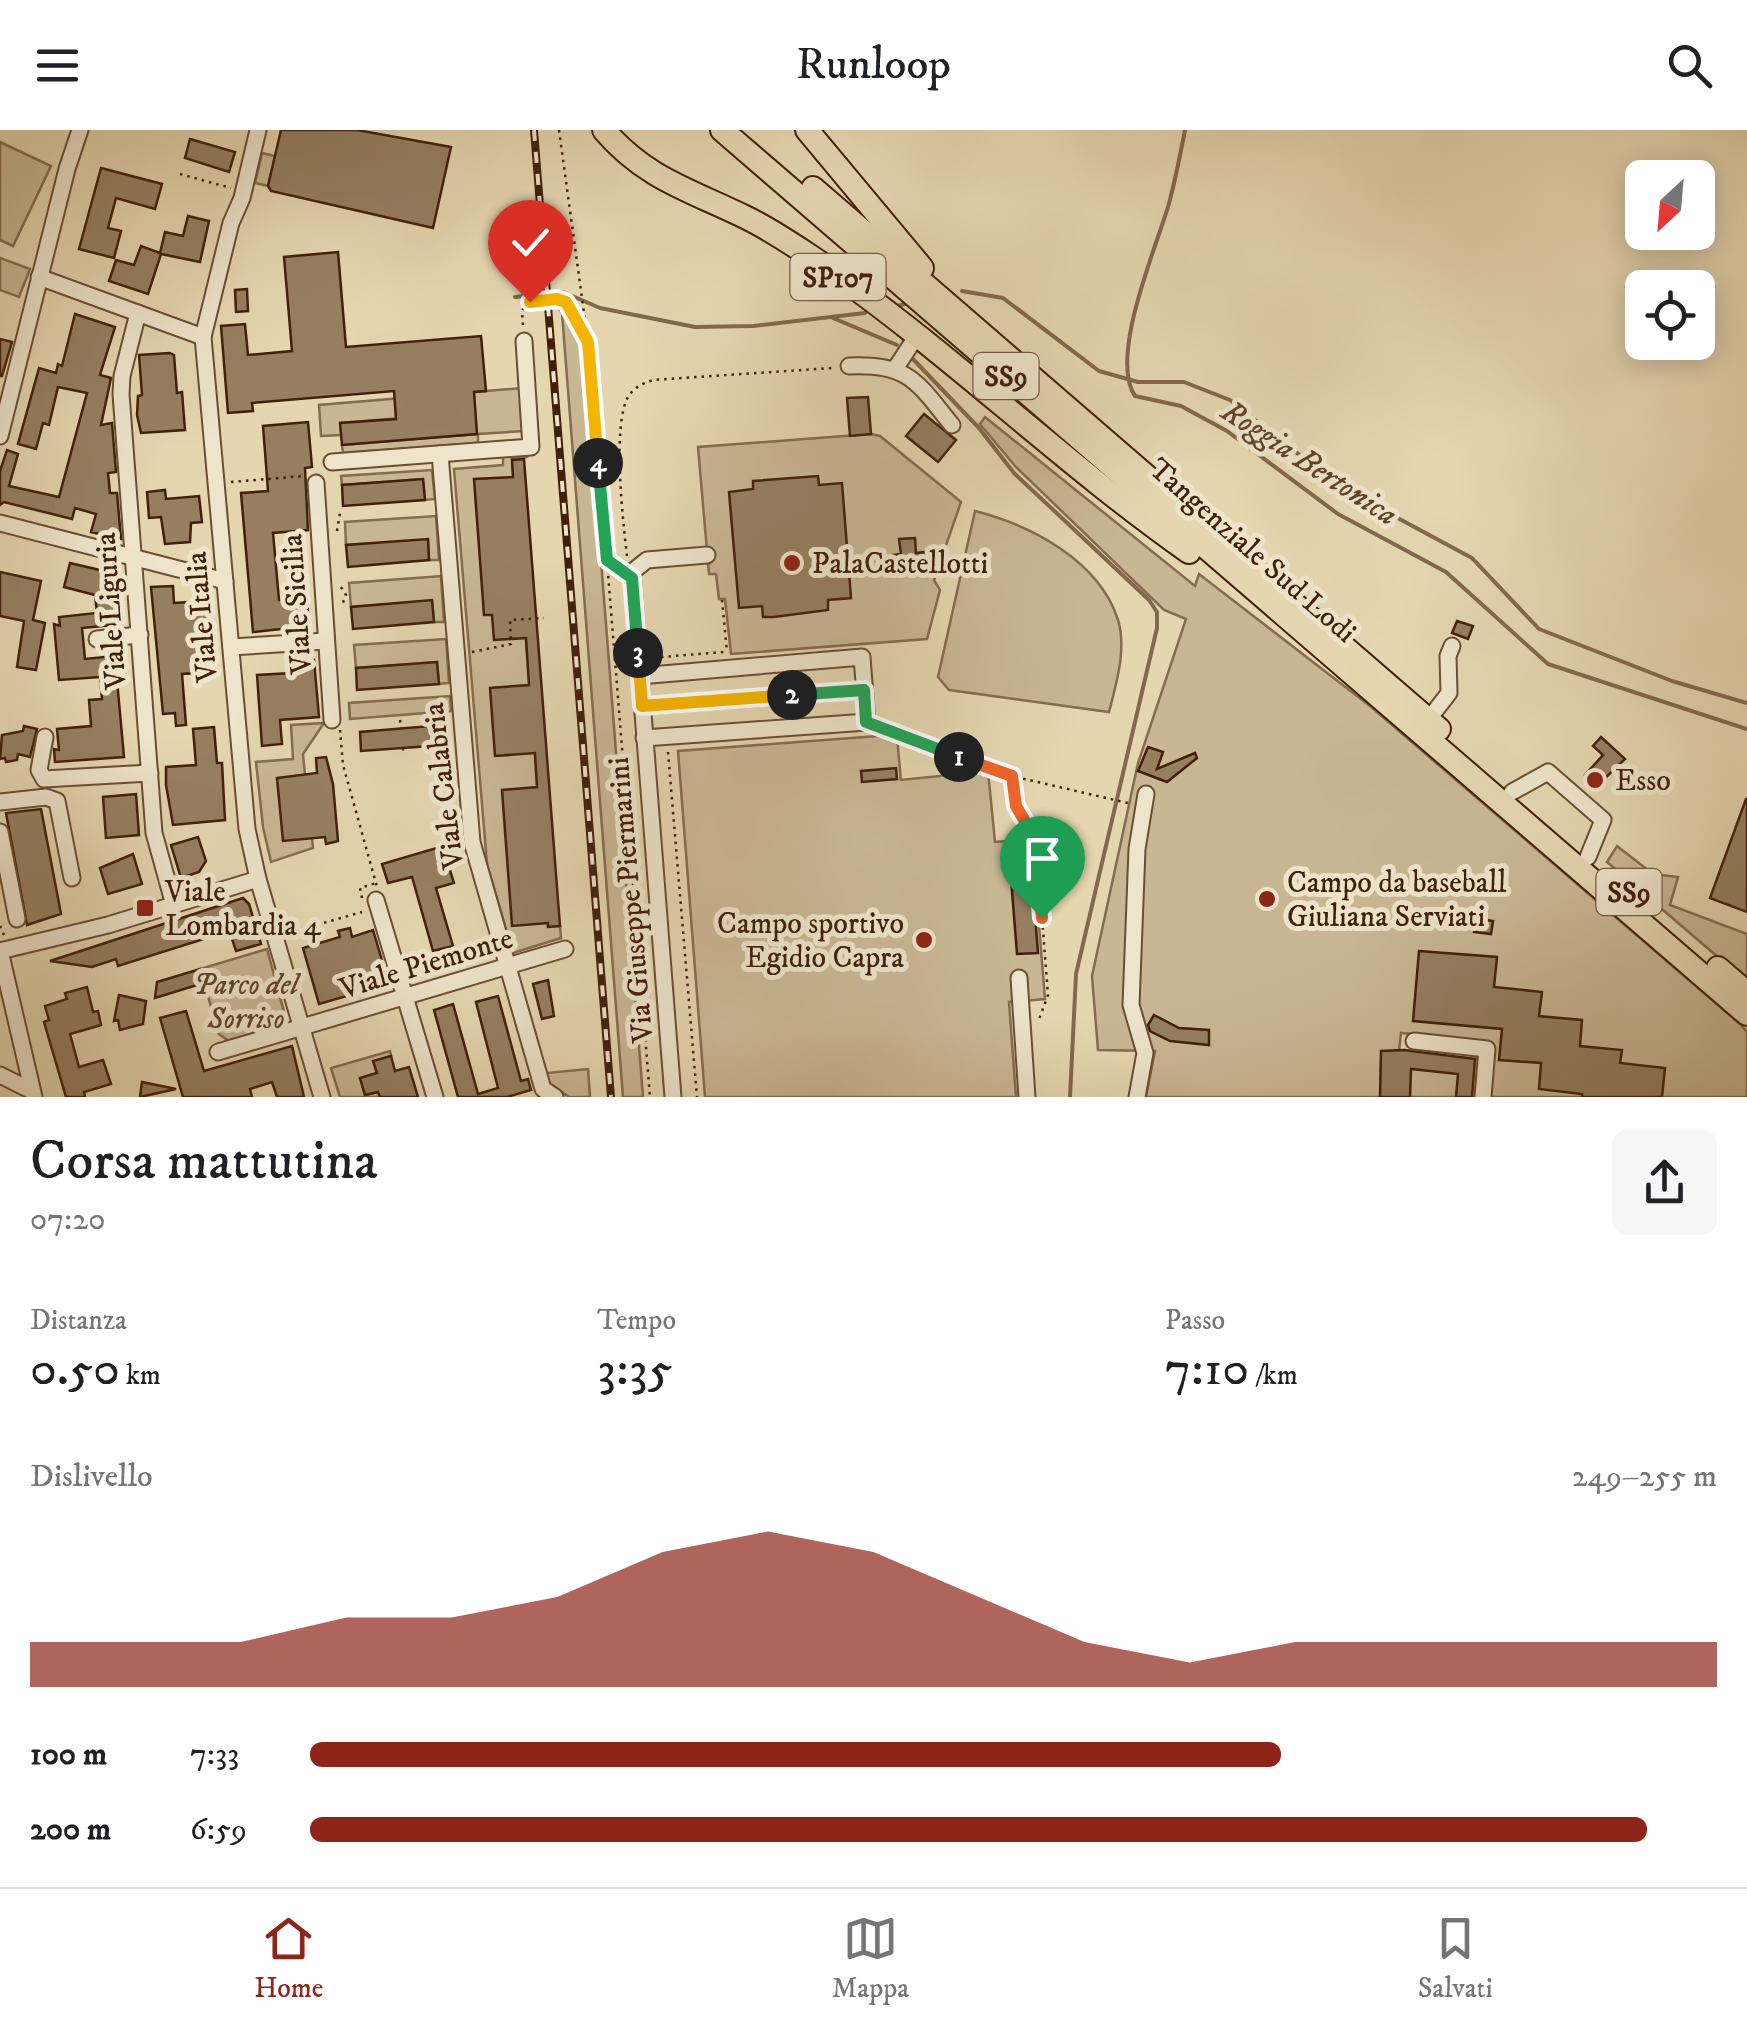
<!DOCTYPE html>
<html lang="it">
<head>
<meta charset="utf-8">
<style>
  :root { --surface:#fff; --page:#f6f6f6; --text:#202124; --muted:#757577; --line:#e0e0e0; --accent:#8f2418 }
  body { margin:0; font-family:"IM FELL DW Pica",serif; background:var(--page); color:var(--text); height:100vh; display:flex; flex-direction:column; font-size:38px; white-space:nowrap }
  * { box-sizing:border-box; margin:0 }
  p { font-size:32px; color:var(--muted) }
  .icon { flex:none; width:55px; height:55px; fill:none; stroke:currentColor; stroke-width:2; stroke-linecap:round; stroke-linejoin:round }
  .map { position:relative; height:967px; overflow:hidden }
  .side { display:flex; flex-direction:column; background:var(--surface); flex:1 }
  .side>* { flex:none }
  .needle { width:65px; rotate:206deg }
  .fabs { position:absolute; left:1625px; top:30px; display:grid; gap:20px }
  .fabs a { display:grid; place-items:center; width:90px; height:90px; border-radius:15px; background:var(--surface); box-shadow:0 5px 25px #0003; font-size:50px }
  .pin { position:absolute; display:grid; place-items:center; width:85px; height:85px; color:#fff; margin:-102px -42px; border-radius:50% 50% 50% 0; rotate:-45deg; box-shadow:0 0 10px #0007 }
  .pin .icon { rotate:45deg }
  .km { position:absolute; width:50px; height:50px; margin:-25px; border-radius:50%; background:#222; color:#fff; font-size:28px; line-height:50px; text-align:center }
  .round { display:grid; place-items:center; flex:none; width:105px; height:105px; border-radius:15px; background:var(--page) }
  .head { display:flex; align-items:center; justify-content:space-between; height:170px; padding:0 30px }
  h1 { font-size:55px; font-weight:600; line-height:75px }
  .stats { display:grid; grid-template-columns:repeat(3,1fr); gap:15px; height:170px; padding:10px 30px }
  .stats div { display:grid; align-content:center }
  .stats b { font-size:50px; font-weight:600 }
  .stats small { font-size:28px; font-weight:400 }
  .stats p { font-size:28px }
  .chart { height:280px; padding:20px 30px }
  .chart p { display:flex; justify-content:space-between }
  .chart svg { width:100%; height:180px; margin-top:10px; fill:var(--accent); opacity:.7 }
  ul { padding:0 30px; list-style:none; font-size:32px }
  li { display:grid; grid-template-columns:160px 120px 1fr; align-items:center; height:75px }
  li i { height:25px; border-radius:12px; background:var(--accent) }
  header { display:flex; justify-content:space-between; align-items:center; height:130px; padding:0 30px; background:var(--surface); font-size:45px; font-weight:600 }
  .tabs { display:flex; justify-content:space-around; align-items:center; height:140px; border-top:2px solid var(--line); background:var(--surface); font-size:28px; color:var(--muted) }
  .tabs a { display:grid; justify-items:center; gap:5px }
  .tabs .selected { color:var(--accent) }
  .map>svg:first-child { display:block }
  .green { fill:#c9b794; stroke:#856c50; stroke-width:2.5 }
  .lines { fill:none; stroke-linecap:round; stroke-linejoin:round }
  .stream { stroke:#82684c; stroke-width:4 }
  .building { fill:#967f61; stroke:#41200b; stroke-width:2.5 }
  .minor-casing { stroke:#6a4e34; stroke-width:19 }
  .highway-casing { stroke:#41200b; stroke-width:26 }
  .path { stroke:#41200b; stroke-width:2.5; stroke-dasharray:2.5 5; stroke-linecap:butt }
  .minor { stroke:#eee4cc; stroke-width:15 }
  .highway { stroke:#e5d6b0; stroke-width:22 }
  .rail-casing { stroke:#41200b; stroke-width:8 }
  .rail { stroke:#eee4cc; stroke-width:4; stroke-dasharray:11; stroke-linecap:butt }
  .split-1-casing { stroke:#fff; stroke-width:20 }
  .split-2-casing { stroke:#fff; stroke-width:20 }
  .split-3-casing { stroke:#fff; stroke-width:20 }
  .split-4-casing { stroke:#fff; stroke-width:20 }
  .split-5-casing { stroke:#fff; stroke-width:20 }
  .split-1 { stroke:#f0652b; stroke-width:12 }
  .split-2 { stroke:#22a559; stroke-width:12 }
  .split-3 { stroke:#f5b400; stroke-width:12 }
  .split-4 { stroke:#22a559; stroke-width:12 }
  .split-5 { stroke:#f5b400; stroke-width:12 }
  .poi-dot { fill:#8f2418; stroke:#eee4cc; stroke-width:4 }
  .labels { text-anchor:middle; stroke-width:10; stroke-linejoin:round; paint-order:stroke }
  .shield { fill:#eee4cc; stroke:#755b45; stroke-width:2.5 }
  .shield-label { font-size:28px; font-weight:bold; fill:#41200b }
  .street-label { font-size:30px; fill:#41200b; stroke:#eee4cc }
  .poi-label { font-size:30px; fill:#41200b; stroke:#eee4cc; text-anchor:start }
  .park-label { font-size:30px; font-style:italic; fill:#63462d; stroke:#eee4cc }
  .water-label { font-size:32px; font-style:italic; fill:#61442c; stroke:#eee4cc }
</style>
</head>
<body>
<header><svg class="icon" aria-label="menu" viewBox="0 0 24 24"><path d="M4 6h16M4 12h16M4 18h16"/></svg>Runloop<svg class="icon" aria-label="search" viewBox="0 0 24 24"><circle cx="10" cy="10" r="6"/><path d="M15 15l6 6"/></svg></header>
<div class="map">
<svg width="1747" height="967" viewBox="0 0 1747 967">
  <rect width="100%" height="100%" fill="#e5d6b0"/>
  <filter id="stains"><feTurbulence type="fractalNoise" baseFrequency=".002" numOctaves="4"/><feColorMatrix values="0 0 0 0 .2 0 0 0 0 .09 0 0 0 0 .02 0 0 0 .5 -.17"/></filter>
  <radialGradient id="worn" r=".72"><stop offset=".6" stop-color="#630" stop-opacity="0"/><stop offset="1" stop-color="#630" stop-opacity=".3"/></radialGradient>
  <!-- green -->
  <g class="green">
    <polygon points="0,12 51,36 13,116 0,110"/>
    <polygon points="262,23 275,26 268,56 255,53"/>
    <polygon points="0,128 30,139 19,167 0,160"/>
    <polygon points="556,175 569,185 585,226 643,967 623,967 562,183"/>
    <polygon points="522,258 524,301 478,304 478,313 343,323 342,315 477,304 475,282 341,293 341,305 321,306 319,275"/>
    <polygon points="985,287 1195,456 1199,444 1370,576 1741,895 1747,902 1747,967 1489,967 1493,913 1401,903 1399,921 1480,929 1476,967 1146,967 1155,921 1098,920 1092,846 1138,633 1186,489 1164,480 1015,336 980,294"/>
    <polygon points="871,304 880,306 961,372 934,450 940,460 927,509 731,524 725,469 719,469 716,444 709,444 698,317"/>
    <polygon points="527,324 527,327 512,329 548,796 560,796 561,808 513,823 487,734 454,339 503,335 503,326"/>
    <polygon points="432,340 435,369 425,370 423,349 342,355 341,346"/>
    <path d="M975,381C1030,395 1099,430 1118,490C1127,519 1116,554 1109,582L949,560L938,547Z"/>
    <polygon points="436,386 439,430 429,430 428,410 346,415 345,392"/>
    <polygon points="441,446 444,492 434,492 432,471 351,477 349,453"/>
    <polygon points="446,509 449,553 439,554 437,532 356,538 354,515"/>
    <polygon points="450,566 451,581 350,589 349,573"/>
    <polygon points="324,593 303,624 305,645 278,648 312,708 313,718 271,732 263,697 256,632 293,629 291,595"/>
    <polygon points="891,605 897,608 901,650 988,641 995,712 1032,709 1045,869 1009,872 1016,967 705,967 678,621"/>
    <polygon points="1617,716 1653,744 1678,747 1670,775 1747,804 1747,852 1607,732"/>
    <polygon points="267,819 287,893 230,912 219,904 200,839"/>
    <polygon points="390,921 391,926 374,931 377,943 360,948 365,965 378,962 380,967 340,967 331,938"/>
    <polygon points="588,939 590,967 569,967 549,953 546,943"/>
  </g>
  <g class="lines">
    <!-- stream -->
    <g class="stream">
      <path d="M1185,0C1180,26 1175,52 1168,77C1155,120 1109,228 1135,266L1181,276L1227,301L1338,384L1446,442L1548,534L1747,599"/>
      <polyline points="962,161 1003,168 1099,241 1138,252 1184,252 1230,270 1340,357 1472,428 1539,499 1672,551 1747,573"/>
      <polyline points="515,167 563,162 600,178 695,197 753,196 865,183"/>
      <polyline points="897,176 909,173"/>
      <polyline points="833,188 897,215"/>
      <polyline points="911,227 979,298 1014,343 1149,470 1157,482 1157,498 1076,844 1070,967"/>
    </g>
  </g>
  <!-- building -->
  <g class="building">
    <polygon points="281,0 357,0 451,17 433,98 271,61 268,56"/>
    <polygon points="190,9 235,22 229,42 185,28"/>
    <polygon points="101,38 162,54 155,79 116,68 108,98 121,101 114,128 79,119"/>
    <polygon points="188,86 209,91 200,132 161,124 148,164 109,151 116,130 134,135 141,116 160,123 165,102 183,106"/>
    <polygon points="338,122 346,217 481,206 486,261 474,262 477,304 342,315 340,293 396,289 394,261 252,273 253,281 228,283 221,196 245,194 248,225 292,221 284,127"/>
    <polygon points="247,159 248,181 236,182 235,160"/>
    <polygon points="75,184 115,197 100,245 111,248 101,295 112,293 116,342 108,343 110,363 117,363 121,409 91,402 96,384 75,378 72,389 4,372 0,375 0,341 7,320 18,324 9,356 59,367 87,263 58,257 49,295 43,293 36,319 18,314 39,238 56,243 58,234 62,236"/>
    <polygon points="0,209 12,212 2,246 0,246"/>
    <polygon points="170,223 174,225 177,263 182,262 185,300 141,303 137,285 138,266 142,265 139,225"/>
    <polygon points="868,267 871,304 850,306 847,268"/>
    <polygon points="924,284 956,310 938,332 906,306"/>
    <polygon points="308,292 312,337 305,338 308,400 273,403 279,470 307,468 309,496 253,502 241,363 268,361 263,296"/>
    <polygon points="524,329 560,796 548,797 548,793 512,796 502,660 537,657 535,623 495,626 490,558 529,555 526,508 494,510 492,485 484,485 474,349 513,347 512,330"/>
    <polygon points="818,346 819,355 842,353 851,468 828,470 828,480 774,487 763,487 762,476 739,478 729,362 753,359 753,351"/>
    <polygon points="423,349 425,370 343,376 342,355"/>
    <polygon points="165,360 166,369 199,366 202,392 191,393 190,412 165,414 161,387 149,388 147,362"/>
    <polygon points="915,408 916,423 925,422 926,434 893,437 892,425 901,424 899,409"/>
    <polygon points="428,409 429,430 348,437 346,415"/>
    <polygon points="70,433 121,445 114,474 121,474 122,494 82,498 85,529 124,525 126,549 117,550 124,627 55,632 54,619 59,620 57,599 91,596 89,570 102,569 100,547 59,550 54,494 60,496 59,487 97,483 95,465 64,457"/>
    <polygon points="0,442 41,451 33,490 45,493 36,540 17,537 24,491 0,486"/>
    <polygon points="173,456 174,473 206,471 212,542 182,544 186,595 176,596 175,583 163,584 151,457"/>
    <polygon points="432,470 434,492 353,499 351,477"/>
    <polygon points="1457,491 1473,496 1468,509 1452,503"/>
    <polygon points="314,530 319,587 280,590 282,614 262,616 257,545 292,543 291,532"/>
    <polygon points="437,532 439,554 357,560 356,538"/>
    <polygon points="442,595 444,615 361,621 360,602"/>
    <polygon points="24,596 37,599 30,627 18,624 17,630 6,632 5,628 0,629 2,605 23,601"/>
    <polygon points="214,597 217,633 222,633 225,690 173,695 166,655 166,637 196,635 193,599"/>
    <polygon points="1601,607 1625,629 1597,656 1585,645 1603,625 1593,616"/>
    <polygon points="1148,617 1163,622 1157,639 1195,623 1197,628 1167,652 1138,641"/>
    <polygon points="326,627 333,654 338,711 326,714 325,707 283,711 277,648 317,643 316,628"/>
    <polygon points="896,638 897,649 862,652 861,641"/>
    <polygon points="136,664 139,705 106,708 103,667"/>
    <polygon points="1746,669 1747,669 1747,782 1710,768"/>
    <polygon points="41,679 61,784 27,795 6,683"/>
    <polygon points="198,707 206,731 199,742 181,748 171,715"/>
    <polygon points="450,714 454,729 447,731 454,753 436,758 453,816 433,821 412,747 388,753 382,734"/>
    <polygon points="1030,721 1038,823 1017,824 1009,723"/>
    <polygon points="133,724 142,754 108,764 100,738"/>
    <polygon points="243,768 249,774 261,814 236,821 228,797 203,805 204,809 118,836 116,829 92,837 50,831"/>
    <polygon points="1476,788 1493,791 1491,804 1474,802"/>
    <polygon points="350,798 352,807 373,800 389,854 319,874 303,818 340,807 338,801"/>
    <polygon points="1419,821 1497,827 1494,857 1542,862 1539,886 1582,890 1580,916 1622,920 1620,933 1665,938 1662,967 1582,967 1582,964 1539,959 1541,933 1499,930 1502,899 1413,891"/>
    <polygon points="200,839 204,853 155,868 157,852"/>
    <polygon points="548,850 554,886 542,889 533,854"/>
    <polygon points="87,857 93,882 98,881 101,895 70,904 79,937 103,930 111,954 84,962 85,967 66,967 44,892 49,890 45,876 67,869 65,863"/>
    <polygon points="119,865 146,871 143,894 120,900 118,890 114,891"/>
    <polygon points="498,866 521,951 528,949 531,960 507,967 458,967 434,880 453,874 478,964 498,958 476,872"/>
    <polygon points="186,881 204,941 292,916 304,967 277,967 272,952 250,959 252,967 183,967 160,888"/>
    <polygon points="1154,885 1179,898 1209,900 1209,915 1170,911 1150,901 1148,895"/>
    <polygon points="1404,920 1475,929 1472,967 1456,967 1458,944 1411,939 1410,967 1380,967 1381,921"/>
    <polygon points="391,926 395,941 409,937 418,967 380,967 378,962 365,965 360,948 377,943 373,931"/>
    <polygon points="142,952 176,959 140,967"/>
  </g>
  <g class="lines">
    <!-- minor casing -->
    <g class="minor-casing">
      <g id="minor">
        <polyline points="258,0 242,68 231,93 203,207 247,699 258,749 322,967"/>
        <polyline points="39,147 203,207"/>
        <polyline points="138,183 122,246 121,264 154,703 174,775"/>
        <path d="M849,236C909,233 917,252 952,295"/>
        <polyline points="895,239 916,207"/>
        <polyline points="0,306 67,39 80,0"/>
        <polyline points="440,324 472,712 543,959 555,967"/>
        <polyline points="332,332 531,317 524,211"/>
        <polyline points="316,353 332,590"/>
        <polyline points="0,393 225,451"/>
        <polyline points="97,509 140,505"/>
        <polyline points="231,517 326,511"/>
        <polyline points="639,546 862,527 867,592 644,608"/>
        <polyline points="642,576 864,560"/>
        <polyline points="1428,590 1449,563 1448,526 1452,516"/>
        <polyline points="45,607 39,640 44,649 150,643"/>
        <polyline points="1512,662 1548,642 1603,690 1588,727"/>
        <polyline points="0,672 46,667 57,671 72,748"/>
        <polyline points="0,702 17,789"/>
        <polyline points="376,770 435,967"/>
        <polyline points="0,821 108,795 258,749"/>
        <polyline points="0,821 34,967"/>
        <polyline points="1019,848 1027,967"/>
        <polyline points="1414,911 1487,919 1483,967"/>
        <polyline points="218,922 565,819"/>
        <polyline points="0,945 32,961"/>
        <polyline points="673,967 632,442 647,430 707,425"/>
        <polyline points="1137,967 1145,923 1131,875 1137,719 1146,664"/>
      </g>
    </g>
    <!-- highway casing -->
    <g class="highway-casing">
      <g id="highway">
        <path d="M604,0C646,49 690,60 745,87C768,98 789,112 810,126C943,216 1058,330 1189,422"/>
        <polyline points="722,0 1747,884"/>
        <polyline points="807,0 922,138"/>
        <polyline points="813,58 1439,599"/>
        <polyline points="1718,838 1747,863"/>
      </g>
    </g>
    <!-- path -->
    <g class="path">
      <polyline points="559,0 588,212 607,431 619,439"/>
      <polyline points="180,44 231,58"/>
      <polyline points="523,195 522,182 525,174 561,170 572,178 587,210"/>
      <polyline points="231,352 303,346"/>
      <polyline points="337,401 340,383"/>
      <path d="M627,426C623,392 612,295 628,267C634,257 642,254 653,250L832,238"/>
      <polyline points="607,431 650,967"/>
      <polyline points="341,457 346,465 342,475"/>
      <polyline points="722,470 727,522"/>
      <polyline points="472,522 511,514 510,490 544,488"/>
      <polyline points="661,527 724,522"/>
      <polyline points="400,590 401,598"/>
      <polyline points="882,598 1012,646 1132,674"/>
      <polyline points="340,600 343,635 377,757"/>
      <polyline points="403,618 403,625"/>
      <polyline points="668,622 697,967"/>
      <polyline points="1012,646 1015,676 1036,710 1048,865 1038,892"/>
      <polyline points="362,768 360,758 376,753"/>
      <polyline points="0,796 4,805"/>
      <polyline points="288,803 362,782"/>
    </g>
    <!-- minor -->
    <use href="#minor" class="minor"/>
    <!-- highway -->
    <use href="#highway" class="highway"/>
    <!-- rail casing -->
    <g class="rail-casing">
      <polyline id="rail" points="534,0 611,967"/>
    </g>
    <!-- rail -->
    <use href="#rail" class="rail"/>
  </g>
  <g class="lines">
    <!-- split-1 casing -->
    <g class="split-1-casing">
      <polyline id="split-1" points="959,627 1012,646 1016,676 1036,710 1042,788"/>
    </g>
    <!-- split-2 casing -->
    <g class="split-2-casing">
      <polyline id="split-2" points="792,565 864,560 866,592 959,627"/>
    </g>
    <!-- split-3 casing -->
    <g class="split-3-casing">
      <polyline id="split-3" points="638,523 642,576 792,565"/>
    </g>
    <!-- split-4 casing -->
    <g class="split-4-casing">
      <polyline id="split-4" points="598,333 607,430 632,448 638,523"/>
    </g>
    <!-- split-5 casing -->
    <g class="split-5-casing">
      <polyline id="split-5" points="530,172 557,169 566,172 588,212 598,333"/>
    </g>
    <!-- split-1 -->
    <use href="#split-1" class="split-1"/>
    <!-- split-2 -->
    <use href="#split-2" class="split-2"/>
    <!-- split-3 -->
    <use href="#split-3" class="split-3"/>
    <!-- split-4 -->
    <use href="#split-4" class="split-4"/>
    <!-- split-5 -->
    <use href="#split-5" class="split-5"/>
  </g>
  <!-- markers -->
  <g class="poi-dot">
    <circle cx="792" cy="433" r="10"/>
    <circle cx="1595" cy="650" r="10"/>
    <circle cx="1267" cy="769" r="10"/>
    <rect x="135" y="768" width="20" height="20" rx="5"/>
    <circle cx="924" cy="810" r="10"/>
  </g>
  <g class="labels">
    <!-- shield labels -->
    <g class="shield">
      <rect x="790.5" y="124" width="95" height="46" rx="8"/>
      <rect x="973.5" y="223" width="65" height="46" rx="8"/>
      <rect x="1596.5" y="739" width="65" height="46" rx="8"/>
    </g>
    <g class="shield-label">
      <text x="838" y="157">SP107</text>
      <text x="1006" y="256">SS9</text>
      <text x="1629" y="772">SS9</text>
    </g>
    <!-- street labels -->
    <g class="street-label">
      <text transform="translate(1253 420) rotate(41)" y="10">Tangenziale Sud Lodi</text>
      <text transform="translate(296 474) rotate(-94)" y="10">Viale Sicilia</text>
      <text transform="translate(110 481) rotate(-94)" y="10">Viale Liguria</text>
      <text transform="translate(201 487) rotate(-95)" y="10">Viale Italia</text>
      <text transform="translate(443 656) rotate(-97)" y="10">Viale Calabria</text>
      <text transform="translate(630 770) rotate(-95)" y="10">Via Giuseppe Piermarini</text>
      <text transform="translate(426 833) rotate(-17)" y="10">Viale Piemonte</text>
    </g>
    <!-- poi labels -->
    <g class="poi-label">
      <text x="812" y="443">PalaCastellotti</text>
      <text x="1615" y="660">Esso</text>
      <text x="1287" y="762">Campo da baseball<tspan x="1287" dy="34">Giuliana Serviati</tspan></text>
      <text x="165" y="771">Viale<tspan x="165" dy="34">Lombardia 4</tspan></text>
      <text x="904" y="803" text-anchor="end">Campo sportivo<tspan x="904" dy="34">Egidio Capra</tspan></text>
    </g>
    <!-- park labels -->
    <g class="park-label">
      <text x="246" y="864">Parco del<tspan x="246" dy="34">Sorriso</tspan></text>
    </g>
    <!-- water labels -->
    <g class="water-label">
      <text transform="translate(1310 332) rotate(33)" y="11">Roggia Bertonica</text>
    </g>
  </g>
  <rect width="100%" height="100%" filter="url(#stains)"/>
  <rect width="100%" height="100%" fill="url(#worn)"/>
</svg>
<div class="fabs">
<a><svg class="needle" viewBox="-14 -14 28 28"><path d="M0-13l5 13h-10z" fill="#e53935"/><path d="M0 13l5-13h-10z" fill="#757577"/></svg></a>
<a><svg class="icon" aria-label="locate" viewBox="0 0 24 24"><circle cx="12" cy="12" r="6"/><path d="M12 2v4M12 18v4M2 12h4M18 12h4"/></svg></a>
</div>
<div class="pin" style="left:1042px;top:788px;background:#1e9e55"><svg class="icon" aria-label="arrive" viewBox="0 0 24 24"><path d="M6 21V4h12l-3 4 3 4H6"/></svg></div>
<div class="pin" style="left:530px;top:172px;background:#d93025"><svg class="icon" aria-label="check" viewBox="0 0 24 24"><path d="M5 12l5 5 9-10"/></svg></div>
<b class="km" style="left:959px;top:627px">1</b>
<b class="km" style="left:792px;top:565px">2</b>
<b class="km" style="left:638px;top:523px">3</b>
<b class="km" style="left:598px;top:333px">4</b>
</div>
<section class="side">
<div class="head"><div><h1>Corsa mattutina</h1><p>07:20</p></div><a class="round"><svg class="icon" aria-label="share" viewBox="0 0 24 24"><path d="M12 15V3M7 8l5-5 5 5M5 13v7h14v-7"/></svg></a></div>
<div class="stats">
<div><p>Distanza</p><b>0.50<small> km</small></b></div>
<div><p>Tempo</p><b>3:35</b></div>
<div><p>Passo</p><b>7:10<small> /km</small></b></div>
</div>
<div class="chart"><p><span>Dislivello</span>249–255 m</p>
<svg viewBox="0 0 160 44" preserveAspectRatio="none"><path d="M0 44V33L10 33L20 33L30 27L40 27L50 22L60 11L70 6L80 11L90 22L100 33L110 38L120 33L130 33L140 33L150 33L160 33V44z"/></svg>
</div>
<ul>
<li><b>100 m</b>7:33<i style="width:69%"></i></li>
<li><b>200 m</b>6:59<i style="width:95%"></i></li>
</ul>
</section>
<nav class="tabs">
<a class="selected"><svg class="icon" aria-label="home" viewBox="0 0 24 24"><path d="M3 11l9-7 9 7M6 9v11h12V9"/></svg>Home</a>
<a><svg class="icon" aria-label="map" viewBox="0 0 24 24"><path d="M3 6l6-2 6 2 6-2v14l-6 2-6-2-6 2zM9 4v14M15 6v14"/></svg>Mappa</a>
<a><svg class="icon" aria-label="saved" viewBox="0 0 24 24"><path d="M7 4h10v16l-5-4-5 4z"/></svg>Salvati</a>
</nav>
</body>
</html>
